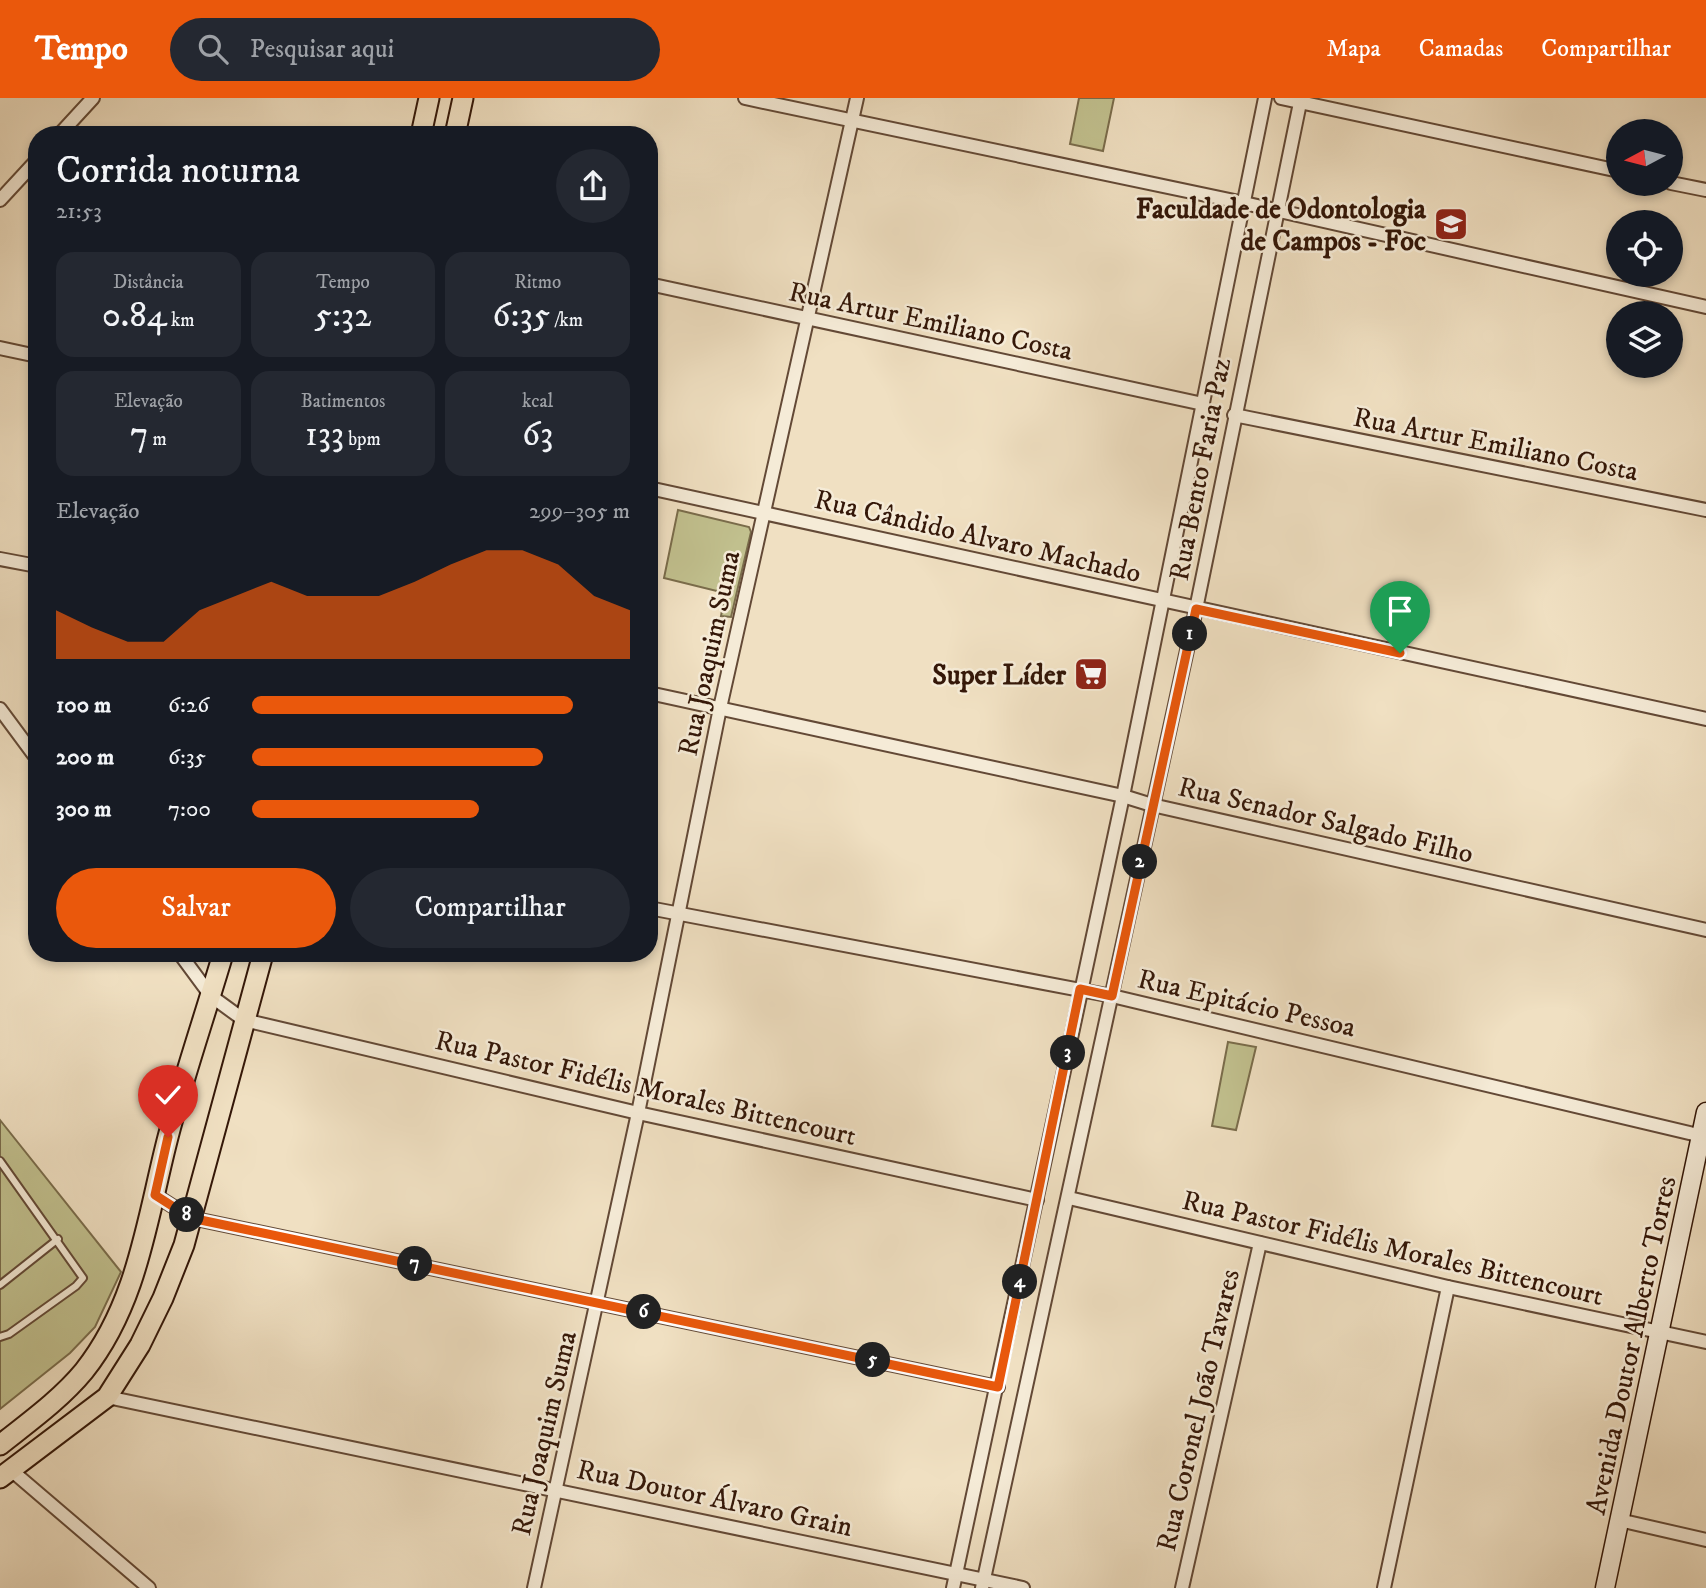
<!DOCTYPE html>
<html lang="pt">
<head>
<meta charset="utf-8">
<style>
  :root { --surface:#171b24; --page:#242831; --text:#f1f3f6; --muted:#9ea1a6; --accent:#ea580c }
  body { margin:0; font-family:"IM FELL DW Pica",serif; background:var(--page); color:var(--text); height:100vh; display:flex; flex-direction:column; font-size:26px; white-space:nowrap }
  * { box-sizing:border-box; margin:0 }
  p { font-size:23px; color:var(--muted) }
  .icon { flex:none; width:38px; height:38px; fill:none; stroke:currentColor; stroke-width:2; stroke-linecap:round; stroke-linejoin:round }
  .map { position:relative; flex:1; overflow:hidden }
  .side { position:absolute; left:28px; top:28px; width:630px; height:836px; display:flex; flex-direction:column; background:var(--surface); border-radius:28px; box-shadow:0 4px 10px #0003 }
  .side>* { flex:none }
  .needle { width:46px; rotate:263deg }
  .controls { position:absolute; left:1606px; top:21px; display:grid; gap:14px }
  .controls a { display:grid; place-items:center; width:77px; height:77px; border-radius:50%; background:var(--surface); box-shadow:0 4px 10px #0003; font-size:35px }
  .pin { position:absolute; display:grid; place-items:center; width:60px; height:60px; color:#fff; margin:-72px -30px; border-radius:50% 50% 50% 0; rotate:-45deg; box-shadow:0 0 7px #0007 }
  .pin .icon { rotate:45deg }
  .km { position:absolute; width:35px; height:35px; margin:-18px; border-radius:50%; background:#222; color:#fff; font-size:19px; line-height:35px; text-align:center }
  .round { display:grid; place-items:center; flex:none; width:74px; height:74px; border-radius:37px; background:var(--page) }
  .overview { display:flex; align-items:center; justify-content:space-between; height:119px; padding:0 28px }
  h1 { font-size:38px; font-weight:600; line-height:52px }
  .stats { display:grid; grid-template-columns:repeat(3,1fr); gap:10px; height:119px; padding:7px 28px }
  .stats div { display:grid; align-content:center; border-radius:18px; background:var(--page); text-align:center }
  .stats b { font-size:35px; font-weight:600 }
  .stats small { font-size:19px; font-weight:400 }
  .stats p { font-size:19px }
  .chart { height:196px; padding:14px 28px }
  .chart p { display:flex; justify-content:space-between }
  .chart svg { width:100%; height:126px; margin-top:7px; fill:var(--accent); opacity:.7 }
  .cta { display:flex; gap:14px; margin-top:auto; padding:14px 28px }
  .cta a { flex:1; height:80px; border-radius:42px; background:var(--accent); color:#fff; font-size:28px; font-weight:600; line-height:80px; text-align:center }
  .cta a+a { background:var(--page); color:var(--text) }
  ul { padding:0 28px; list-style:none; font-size:23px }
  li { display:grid; grid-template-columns:112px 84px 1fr; align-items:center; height:52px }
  li i { height:18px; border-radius:9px; background:var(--accent) }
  header { display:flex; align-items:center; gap:42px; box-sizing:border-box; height:98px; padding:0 35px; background:var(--accent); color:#fff }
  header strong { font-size:33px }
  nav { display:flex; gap:38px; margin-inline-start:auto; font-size:24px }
  .search { width:490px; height:63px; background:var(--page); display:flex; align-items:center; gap:18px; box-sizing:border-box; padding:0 24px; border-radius:38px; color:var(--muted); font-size:26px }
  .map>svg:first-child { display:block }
  .green { fill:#c1c08e; stroke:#7a6c4b; stroke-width:2 }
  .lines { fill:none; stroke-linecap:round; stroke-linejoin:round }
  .service-casing { stroke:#634936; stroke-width:10 }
  .minor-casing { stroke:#634936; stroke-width:16 }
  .secondary-casing { stroke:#341708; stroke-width:21 }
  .primary-casing { stroke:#341708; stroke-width:23 }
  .service { stroke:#f5ebd7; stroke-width:6 }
  .minor { stroke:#f5ebd7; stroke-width:12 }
  .secondary { stroke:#f5ebd7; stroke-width:18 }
  .primary { stroke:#f0e0c2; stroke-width:19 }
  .route-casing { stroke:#fff; stroke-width:14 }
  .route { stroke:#ea580c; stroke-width:9 }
  .labels { text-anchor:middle; stroke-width:5; stroke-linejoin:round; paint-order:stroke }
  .poi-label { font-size:28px; font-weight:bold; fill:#341708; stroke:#f5ebd7; text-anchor:end }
  .street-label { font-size:28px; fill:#341708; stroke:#f5ebd7 }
</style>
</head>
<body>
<header>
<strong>Tempo</strong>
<div class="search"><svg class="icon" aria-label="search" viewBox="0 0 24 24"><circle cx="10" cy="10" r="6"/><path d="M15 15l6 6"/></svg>Pesquisar aqui</div>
<nav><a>Mapa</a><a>Camadas</a><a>Compartilhar</a></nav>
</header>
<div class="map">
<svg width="1706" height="1490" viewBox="0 0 1706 1490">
  <rect width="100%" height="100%" fill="#f0e0c2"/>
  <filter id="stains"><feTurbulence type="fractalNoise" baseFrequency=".00286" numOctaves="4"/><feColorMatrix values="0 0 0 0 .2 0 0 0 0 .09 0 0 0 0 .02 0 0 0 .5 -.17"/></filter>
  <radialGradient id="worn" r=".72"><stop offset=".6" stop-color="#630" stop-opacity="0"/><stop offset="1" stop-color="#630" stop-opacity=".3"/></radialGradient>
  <!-- green -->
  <g class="green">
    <polygon points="1079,0 1114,0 1103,53 1070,46"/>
    <polygon points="678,412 749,429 751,434 731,519 721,518 725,495 664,480"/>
    <polygon points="1228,944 1256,949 1236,1032 1212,1028"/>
    <polygon points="0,1022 121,1174 95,1229 70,1255 0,1311"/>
  </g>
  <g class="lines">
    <!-- service casing -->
    <g class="service-casing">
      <g id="service">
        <polyline points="0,1063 83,1180 76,1188 9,1236 0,1239"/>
        <polyline points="0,1187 58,1141"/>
      </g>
    </g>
    <!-- minor casing -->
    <g class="minor-casing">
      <g id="minor">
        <polyline points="745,0 1244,105 1706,209"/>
        <polyline points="1281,0 1619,73"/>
        <polyline points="59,37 93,0"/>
        <polyline points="1671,85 1706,92"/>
        <polyline points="0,102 37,62"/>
        <polyline points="649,186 1203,306"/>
        <polyline points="0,250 37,258"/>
        <polyline points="1234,317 1706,412"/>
        <polyline points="649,390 1706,621"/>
        <polyline points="0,461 37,468"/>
        <polyline points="649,595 1123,698 1152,707 1706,832"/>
        <polyline points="0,611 37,661"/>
        <polyline points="649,810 1112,898 1706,1039"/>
        <polyline points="180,856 211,898 244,922 638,1015 1037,1102"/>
        <polyline points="155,1097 191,1120 998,1289"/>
        <polyline points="1069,1100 1448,1189 1706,1244"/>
        <polyline points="107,1299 1023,1490"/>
        <polyline points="11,1372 149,1490"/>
        <polyline points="1619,1422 1706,1442"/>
        <polyline points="534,1490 638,1015 720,610 857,0"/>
        <polyline points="953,1490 1123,698 1265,0"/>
        <polyline points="982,1490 1196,511 1301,0"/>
        <polyline points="1182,1490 1260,1145"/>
        <polyline points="1384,1490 1448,1189"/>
      </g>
    </g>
    <!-- secondary casing -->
    <g class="secondary-casing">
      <polyline id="secondary" points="1605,1490 1706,1014"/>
    </g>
    <!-- primary casing -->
    <g class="primary-casing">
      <g id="primary">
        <polyline points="421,37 429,0"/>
        <polyline points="455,37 463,0"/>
        <path d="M0,1347C29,1324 61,1301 84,1273C138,1205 147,1120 168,1039C184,978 205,917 223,856"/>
        <polyline points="0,1380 107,1299 140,1247 163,1200 184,1147 263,856"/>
      </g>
    </g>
    <!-- service -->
    <use href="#service" class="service"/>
    <!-- minor -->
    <use href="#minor" class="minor"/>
    <!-- secondary -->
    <use href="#secondary" class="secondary"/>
    <!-- primary -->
    <use href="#primary" class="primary"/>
  </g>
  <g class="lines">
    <!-- route casing -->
    <g class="route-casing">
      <polyline id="route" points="168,1039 155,1097 191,1120 998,1289 1080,891 1112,898 1196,511 1400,555"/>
    </g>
    <!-- route -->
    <use href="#route" class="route"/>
  </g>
  <!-- icons -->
  <defs>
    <g id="university-square" transform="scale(1.75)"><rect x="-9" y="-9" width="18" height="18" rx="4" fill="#8f2418" stroke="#f5ebd7"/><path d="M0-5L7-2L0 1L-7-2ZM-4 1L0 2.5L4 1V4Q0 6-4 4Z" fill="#fff"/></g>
    <g id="supermarket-square" transform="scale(1.75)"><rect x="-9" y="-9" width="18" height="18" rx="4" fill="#8f2418" stroke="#f5ebd7"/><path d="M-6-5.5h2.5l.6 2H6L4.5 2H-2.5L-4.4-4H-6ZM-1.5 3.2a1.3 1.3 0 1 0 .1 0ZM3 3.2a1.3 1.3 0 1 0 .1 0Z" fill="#fff"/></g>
  </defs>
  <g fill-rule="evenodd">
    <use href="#university-square" x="1451" y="126"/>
    <use href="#supermarket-square" x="1091" y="576"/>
  </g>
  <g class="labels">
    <!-- poi labels -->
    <g class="poi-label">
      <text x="1426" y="120">Faculdade de Odontologia<tspan x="1426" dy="32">de Campos - Foc</tspan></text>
      <text x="1066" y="586">Super Líder</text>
    </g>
    <!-- street labels -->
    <g class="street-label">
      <text transform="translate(931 222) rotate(12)" y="10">Rua Artur Emiliano Costa</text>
      <text transform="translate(1496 345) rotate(11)" y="10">Rua Artur Emiliano Costa</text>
      <text transform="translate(1199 371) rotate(-79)" y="10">Rua Bento Faria Paz</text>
      <text transform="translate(978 437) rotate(13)" y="10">Rua Cândido Alvaro Machado</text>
      <text transform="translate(708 555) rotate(-78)" y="10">Rua Joaquim Suma</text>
      <text transform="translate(1326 721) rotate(13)" y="10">Rua Senador Salgado Filho</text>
      <text transform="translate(1247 904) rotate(13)" y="10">Rua Epitácio Pessoa</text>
      <text transform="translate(646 989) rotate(13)" y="10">Rua Pastor Fidélis Morales Bittencourt</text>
      <text transform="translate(1393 1149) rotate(13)" y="10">Rua Pastor Fidélis Morales Bittencourt</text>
      <text transform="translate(1630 1247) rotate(-78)" y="10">Avenida Doutor Alberto Torres</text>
      <text transform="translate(1197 1312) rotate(-77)" y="10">Rua Coronel João Tavares</text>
      <text transform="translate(543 1335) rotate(-77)" y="10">Rua Joaquim Suma</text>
      <text transform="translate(715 1399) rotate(12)" y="10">Rua Doutor Álvaro Grain</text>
    </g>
  </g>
  <rect width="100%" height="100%" filter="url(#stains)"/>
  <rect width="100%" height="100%" fill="url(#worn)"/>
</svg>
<div class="controls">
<a><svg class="needle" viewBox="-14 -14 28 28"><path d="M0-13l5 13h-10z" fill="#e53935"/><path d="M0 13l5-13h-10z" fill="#9ea1a6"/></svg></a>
<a><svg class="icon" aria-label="locate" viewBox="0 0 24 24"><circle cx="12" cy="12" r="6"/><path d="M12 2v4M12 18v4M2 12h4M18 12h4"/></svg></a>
<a><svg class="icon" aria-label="layers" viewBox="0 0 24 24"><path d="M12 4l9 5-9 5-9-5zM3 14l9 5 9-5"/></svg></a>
</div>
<div class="pin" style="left:1400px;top:555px;background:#1e9e55"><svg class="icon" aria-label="arrive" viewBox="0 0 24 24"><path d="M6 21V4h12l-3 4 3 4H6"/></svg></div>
<div class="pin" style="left:168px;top:1039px;background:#d93025"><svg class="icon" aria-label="check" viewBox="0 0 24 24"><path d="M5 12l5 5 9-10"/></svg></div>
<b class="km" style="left:1190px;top:536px">1</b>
<b class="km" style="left:1140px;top:764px">2</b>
<b class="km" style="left:1068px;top:955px">3</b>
<b class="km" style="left:1020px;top:1184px">4</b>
<b class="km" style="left:873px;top:1262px">5</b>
<b class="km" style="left:644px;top:1214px">6</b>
<b class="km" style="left:415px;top:1166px">7</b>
<b class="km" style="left:187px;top:1117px">8</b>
<section class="side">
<div class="overview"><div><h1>Corrida noturna</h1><p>21:53</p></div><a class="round"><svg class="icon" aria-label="share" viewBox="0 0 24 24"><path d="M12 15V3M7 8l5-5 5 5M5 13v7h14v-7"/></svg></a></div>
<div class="stats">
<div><p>Distância</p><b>0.84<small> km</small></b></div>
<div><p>Tempo</p><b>5:32</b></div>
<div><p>Ritmo</p><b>6:35<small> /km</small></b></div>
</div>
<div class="stats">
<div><p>Elevação</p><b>7<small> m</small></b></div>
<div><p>Batimentos</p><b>133<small> bpm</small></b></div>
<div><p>kcal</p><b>63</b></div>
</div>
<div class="chart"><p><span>Elevação</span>299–305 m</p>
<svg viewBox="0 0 160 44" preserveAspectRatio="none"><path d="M0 44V27L10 33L20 38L30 38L40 27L50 22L60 17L70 22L80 22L90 22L100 17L110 11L120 6L130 6L140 11L150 22L160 27V44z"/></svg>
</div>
<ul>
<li><b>100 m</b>6:26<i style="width:85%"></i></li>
<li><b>200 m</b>6:35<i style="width:77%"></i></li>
<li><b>300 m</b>7:00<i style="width:60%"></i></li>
</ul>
<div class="cta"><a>Salvar</a><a>Compartilhar</a></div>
</section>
</div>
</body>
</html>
